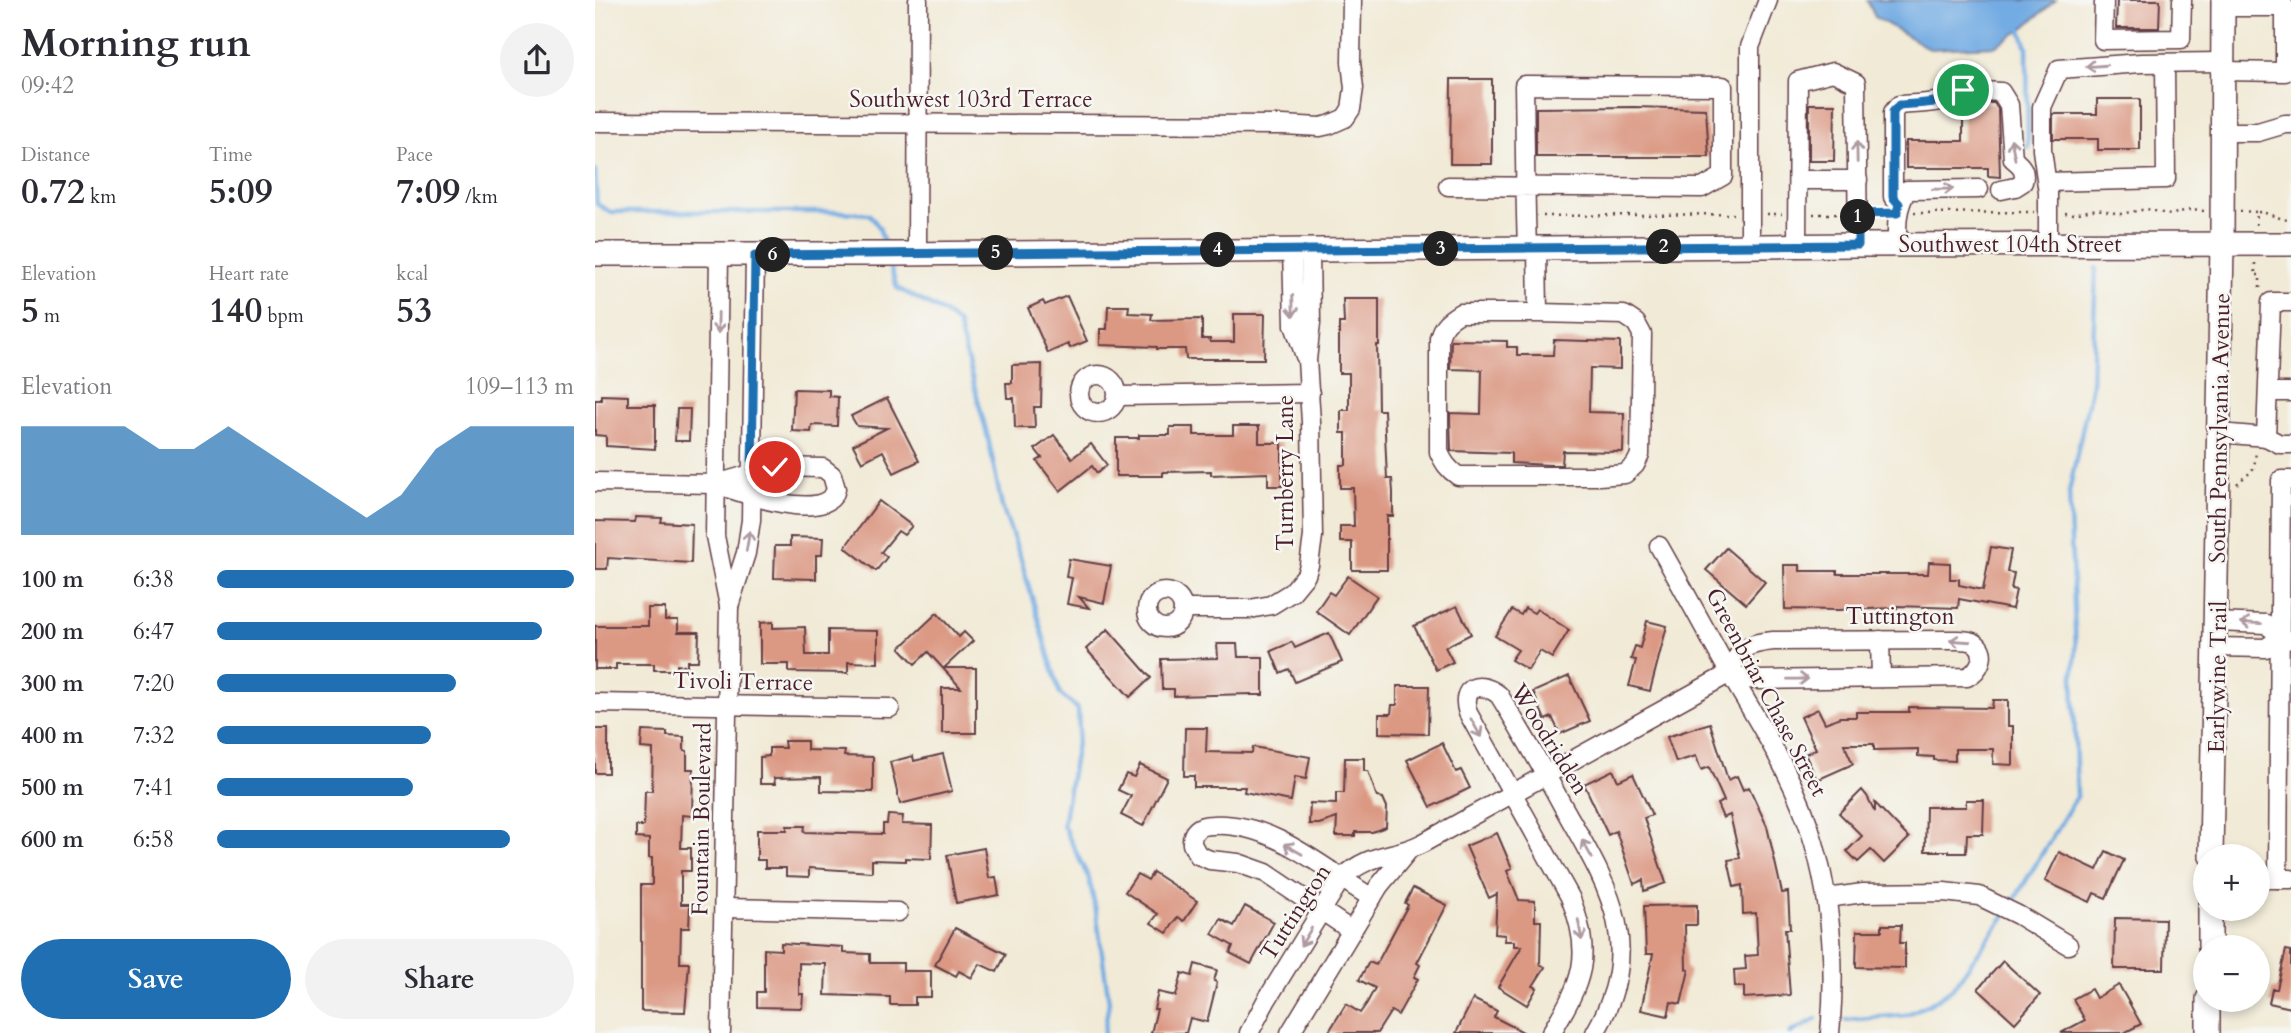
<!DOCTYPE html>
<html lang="en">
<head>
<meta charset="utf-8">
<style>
  :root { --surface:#fff; --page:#f2f2f3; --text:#2b2b33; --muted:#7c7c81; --accent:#1f6fb2 }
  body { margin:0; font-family:Cardo,serif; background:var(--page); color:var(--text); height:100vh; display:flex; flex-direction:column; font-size:26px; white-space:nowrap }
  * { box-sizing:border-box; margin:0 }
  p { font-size:23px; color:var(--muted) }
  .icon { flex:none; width:38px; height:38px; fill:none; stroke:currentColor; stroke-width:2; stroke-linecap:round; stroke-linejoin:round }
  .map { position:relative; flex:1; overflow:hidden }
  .drawer { display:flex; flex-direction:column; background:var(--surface); width:595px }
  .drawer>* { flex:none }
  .tools { position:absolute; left:1598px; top:844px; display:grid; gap:14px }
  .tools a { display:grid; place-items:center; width:77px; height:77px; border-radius:50%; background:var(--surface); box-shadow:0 4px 10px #0003; font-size:35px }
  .pin { position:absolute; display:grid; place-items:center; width:60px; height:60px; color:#fff; margin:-30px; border:4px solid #fff; border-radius:50%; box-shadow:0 2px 7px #0007 }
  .km { position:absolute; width:35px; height:35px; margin:-18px; border-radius:50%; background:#222; color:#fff; font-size:19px; line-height:35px; text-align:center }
  .round { display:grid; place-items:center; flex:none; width:74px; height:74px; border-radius:37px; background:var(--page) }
  .headline { display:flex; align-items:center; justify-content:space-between; height:119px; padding:0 21px }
  h1 { font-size:38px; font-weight:700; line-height:52px }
  .stats { display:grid; grid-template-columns:repeat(3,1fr); gap:10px; height:119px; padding:7px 21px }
  .stats div { display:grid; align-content:center }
  .stats b { font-size:35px; font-weight:700 }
  .stats small { font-size:19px; font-weight:400 }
  .stats p { font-size:19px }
  .chart { height:196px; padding:14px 21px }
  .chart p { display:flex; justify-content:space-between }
  .chart svg { width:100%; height:126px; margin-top:7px; fill:var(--accent); opacity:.7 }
  .primary-button { display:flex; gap:14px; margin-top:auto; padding:14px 21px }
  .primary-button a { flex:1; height:80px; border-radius:42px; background:var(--accent); color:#fff; font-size:28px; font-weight:700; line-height:80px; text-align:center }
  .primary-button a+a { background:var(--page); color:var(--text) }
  ul { padding:0 21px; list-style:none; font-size:23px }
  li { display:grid; grid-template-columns:112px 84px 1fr; align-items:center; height:52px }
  li i { height:18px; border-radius:9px; background:var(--accent) }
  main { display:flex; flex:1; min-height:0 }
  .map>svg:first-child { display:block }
  .water { fill:#73ace3; stroke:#5e6687; stroke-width:2 }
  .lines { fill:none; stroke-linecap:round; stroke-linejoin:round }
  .stream { stroke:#73ace3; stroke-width:4.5 }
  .building { fill:#db9984 }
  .minor-casing { stroke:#633d45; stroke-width:21 }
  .major-casing { stroke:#633d45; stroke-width:26 }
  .path { stroke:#633d45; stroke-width:2.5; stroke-dasharray:2 5; stroke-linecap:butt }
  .minor { stroke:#fff; stroke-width:18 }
  .major { stroke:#fff; stroke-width:23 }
  .oneway { stroke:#ae9aa0 }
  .route-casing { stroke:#fff; stroke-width:14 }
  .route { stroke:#1f6fb2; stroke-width:9 }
  .labels { text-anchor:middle; stroke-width:5; stroke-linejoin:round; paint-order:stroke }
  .street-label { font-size:23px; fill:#4a1f2b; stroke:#f6f6f2 }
</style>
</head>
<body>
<main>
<section class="drawer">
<div class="headline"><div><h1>Morning run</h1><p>09:42</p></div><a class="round"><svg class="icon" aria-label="share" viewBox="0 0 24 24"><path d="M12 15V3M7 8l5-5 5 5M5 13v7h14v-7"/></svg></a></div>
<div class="stats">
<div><p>Distance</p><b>0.72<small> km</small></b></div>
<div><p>Time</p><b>5:09</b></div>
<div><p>Pace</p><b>7:09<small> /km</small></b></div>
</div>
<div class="stats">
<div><p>Elevation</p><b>5<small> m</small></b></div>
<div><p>Heart rate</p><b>140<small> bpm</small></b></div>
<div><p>kcal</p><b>53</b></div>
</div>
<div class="chart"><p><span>Elevation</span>109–113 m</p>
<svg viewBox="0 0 160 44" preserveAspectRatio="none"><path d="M0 44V6L10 6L20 6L30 6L40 14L50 14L60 6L70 14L80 22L90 30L100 38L110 30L120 14L130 6L140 6L150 6L160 6V44z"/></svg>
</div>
<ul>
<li><b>100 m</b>6:38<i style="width:100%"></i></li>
<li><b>200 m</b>6:47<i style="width:91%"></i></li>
<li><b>300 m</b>7:20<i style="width:67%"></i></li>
<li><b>400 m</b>7:32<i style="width:60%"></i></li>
<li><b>500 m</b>7:41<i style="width:55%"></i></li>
<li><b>600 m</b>6:58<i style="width:82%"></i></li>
</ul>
<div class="primary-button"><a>Save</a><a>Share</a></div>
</section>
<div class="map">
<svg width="1696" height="1033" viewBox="0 0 1696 1033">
  <rect width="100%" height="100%" fill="#f6f6f2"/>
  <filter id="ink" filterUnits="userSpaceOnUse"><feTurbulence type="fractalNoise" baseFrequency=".0143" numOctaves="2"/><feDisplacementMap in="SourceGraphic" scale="14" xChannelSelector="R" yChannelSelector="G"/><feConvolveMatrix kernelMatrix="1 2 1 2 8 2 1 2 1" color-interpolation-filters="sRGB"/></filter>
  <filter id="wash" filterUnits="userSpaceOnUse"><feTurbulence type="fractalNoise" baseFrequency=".00686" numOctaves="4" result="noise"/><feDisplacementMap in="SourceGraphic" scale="28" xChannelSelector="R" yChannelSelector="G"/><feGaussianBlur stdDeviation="1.57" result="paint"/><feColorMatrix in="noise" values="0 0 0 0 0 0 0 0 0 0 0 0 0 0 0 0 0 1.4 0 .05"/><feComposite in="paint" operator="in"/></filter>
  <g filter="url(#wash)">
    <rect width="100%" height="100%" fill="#f1ead6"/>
    <!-- water -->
    <polygon class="water" points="1272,0 1461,0 1425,31 1399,46 1335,49 1280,17"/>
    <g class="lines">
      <!-- stream -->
      <g class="stream">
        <polyline points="1425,27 1432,47 1433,147"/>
        <polyline points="0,170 2,204 15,212 245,212 274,214 284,227 290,247"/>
        <polyline points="294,262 302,288 348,312 363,324 394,442 407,507 425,556 465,694 483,709 484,731 468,825 494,879 501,911 514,1002 509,1033"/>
        <polyline points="1415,907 1482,796 1478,676 1481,652 1474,492 1497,384 1501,268"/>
        <polyline points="1251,1020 1310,1015 1335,1004 1358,988 1410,915"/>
        <polyline points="1195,1033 1221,1019"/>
      </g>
    </g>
    <g id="blocks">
      <!-- building -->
      <g class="building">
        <polygon points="1522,0 1565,0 1564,28 1521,28"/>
        <polygon points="856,79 897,79 897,164 855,164"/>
        <polygon points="1502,99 1545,99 1545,150 1503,150 1503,139 1458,139 1458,114 1502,114"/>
        <polygon points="1371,102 1399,103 1403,109 1405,177 1393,176 1393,168 1311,168 1311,141 1368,141 1368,104"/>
        <polygon points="1214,104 1240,104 1239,161 1214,161"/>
        <polygon points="1039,107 1111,109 1114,157 941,157 941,108"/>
        <polygon points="472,296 492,341 475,348 473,344 453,353 433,308 448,301 450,305"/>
        <polygon points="748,299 784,299 784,345 782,345 783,410 789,410 792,479 797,479 798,492 798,516 792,516 792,570 757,570 757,542 745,542 745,526 759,526 758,488 745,488 745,465 751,465 751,433 746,433 746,410 754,410 754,373 744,373 744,323 749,323"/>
        <polygon points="513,306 534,306 533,313 557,314 556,320 607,319 607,339 615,339 615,342 639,342 639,314 670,314 669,359 591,359 590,349 562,349 562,347 505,345 505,329 512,329"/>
        <polygon points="856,340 912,341 912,347 922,347 922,355 958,355 959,340 1025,342 1025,369 995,368 994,412 1029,413 1028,452 968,451 967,465 955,465 916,463 916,453 856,451 855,413 886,414 887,370 855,369"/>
        <polygon points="447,364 446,407 439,407 440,428 420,428 419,398 412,398 411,383 417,383 417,365"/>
        <polygon points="199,389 234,390 234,396 243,397 242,426 217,425 216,432 197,431"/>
        <polygon points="6,395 33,396 33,405 60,405 60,449 11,446 11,436 0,435 0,400 6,400"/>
        <polygon points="292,398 324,461 299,473 288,451 267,462 258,445 292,428 262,426 256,416"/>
        <polygon points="82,409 95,409 94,441 80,441"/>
        <polygon points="638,426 664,426 664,443 687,443 687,486 673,486 673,473 616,475 616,471 568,472 568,476 521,476 521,438 544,438 544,435 575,435 575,427 599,427 599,435 638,435"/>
        <polygon points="459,435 477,458 496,444 512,465 502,473 497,466 465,491 442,461 447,458 440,449"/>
        <polygon points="284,501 317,526 309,535 303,531 286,552 292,557 281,571 250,547"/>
        <polygon points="41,517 67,518 66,522 97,524 96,563 13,558 12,569 0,569 0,521 40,522"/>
        <polygon points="195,537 228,538 227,555 221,555 221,579 179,578 180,546 195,546"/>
        <polygon points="1396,547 1416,550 1412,572 1419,573 1416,589 1421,590 1417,609 1364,599 1363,608 1302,606 1302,608 1242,610 1190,609 1189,565 1205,565 1205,571 1242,571 1242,574 1333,574 1334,562 1355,563 1355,579 1364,579 1364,585 1388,590"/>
        <polygon points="1131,548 1170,582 1151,604 1111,570"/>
        <polygon points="474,559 516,566 509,603 484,597 494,608 472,604 477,578 471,577"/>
        <polygon points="753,576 782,596 755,635 721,611 734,592 739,595"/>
        <polygon points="862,606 876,634 850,647 858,662 841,670 819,626"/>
        <polygon points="53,608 70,608 70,620 83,620 83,632 104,632 103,661 92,661 92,666 82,665 82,670 59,670 59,664 21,664 21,669 0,669 0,626 53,626"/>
        <polygon points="930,608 939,613 942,609 974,630 957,658 945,651 933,670 916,660 923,650 900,636 917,610 926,615"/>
        <polygon points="342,613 364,637 369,632 378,641 349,668 381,668 381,733 347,733 347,688 366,688 333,652 320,664 305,648"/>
        <polygon points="1052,621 1072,626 1055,691 1034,686 1041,660 1036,659 1040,646 1045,648"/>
        <polygon points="178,622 178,628 210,627 211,655 233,655 233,630 283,631 283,663 253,662 253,673 194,672 194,664 165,664 165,623"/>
        <polygon points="513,629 556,678 535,697 491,649"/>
        <polygon points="734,633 747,662 700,682 694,669 685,673 676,651 697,642 700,648"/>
        <polygon points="622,644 642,644 643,657 668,657 668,695 656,695 656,694 579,696 579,689 567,689 566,659 623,658"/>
        <polygon points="974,676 995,721 965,734 957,717 950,720 938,692"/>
        <polygon points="802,686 834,686 833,734 784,733 784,714 796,714 797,705 802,705"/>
        <polygon points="1398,700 1413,700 1413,726 1418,726 1418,765 1398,764 1398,749 1360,749 1360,761 1339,760 1339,757 1323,756 1323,749 1279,750 1279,744 1249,744 1258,764 1222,780 1210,754 1221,749 1206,717 1223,709 1230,723 1245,717 1261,717 1261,712 1314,712 1314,707 1397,708"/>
        <polygon points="1115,723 1133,780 1142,776 1148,790 1154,787 1172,826 1187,893 1193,892 1195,929 1190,929 1195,995 1149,998 1149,987 1140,987 1139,970 1151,969 1150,956 1163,955 1161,913 1148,914 1147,885 1139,887 1133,860 1145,858 1135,815 1128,818 1122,804 1129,801 1114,767 1106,770 1101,756 1081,762 1072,737"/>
        <polygon points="590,728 612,728 611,752 657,753 658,747 715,757 711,779 700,777 696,801 649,792 650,787 599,787 599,776 589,776"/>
        <rect x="0" y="729" width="13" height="44"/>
        <polygon points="47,731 72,732 72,736 89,737 89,751 92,751 92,769 98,769 97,816 87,815 86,848 96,848 96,871 86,871 86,904 95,904 94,928 86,928 85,963 94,963 90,1012 46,1011 46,885 57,885 57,858 54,858 54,839 41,838 41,826 49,826 50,791 57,791 58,749 46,748"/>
        <polygon points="189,741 212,741 212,750 250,751 249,756 278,757 278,792 226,791 226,777 179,778 180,784 165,784 165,757 174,756 174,748 190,748"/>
        <polygon points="847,743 861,772 866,770 875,788 836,807 812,760"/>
        <polygon points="348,754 357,791 305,804 295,762 318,756 319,761"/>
        <polygon points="750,758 769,758 769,771 773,771 782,797 788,798 792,807 791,827 777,832 760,832 760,836 741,836 742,818 724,824 714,824 715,803 741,804 741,793 749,793"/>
        <polygon points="545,765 572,778 548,826 526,815 536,796 523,790 531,774 539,777"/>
        <polygon points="1018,770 1023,781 1038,774 1057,815 1049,818 1071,883 1049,891 1048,880 1039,884 1021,831 1013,835 989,784"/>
        <polygon points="1267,790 1272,796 1280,812 1280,803 1314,838 1289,863 1276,850 1263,862 1252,851 1267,836 1244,813"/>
        <polygon points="1371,800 1389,800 1388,834 1372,834 1371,853 1354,853 1354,851 1330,851 1331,807 1371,807"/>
        <polygon points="293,815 308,816 307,824 337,825 336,859 310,858 310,861 277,860 277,872 214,868 214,877 191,876 191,868 170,868 170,860 162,860 162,830 192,830 192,826 210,826 209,832 288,834 288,824 292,824"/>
        <polygon points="902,833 917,868 912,871 924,900 940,901 940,921 946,921 945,964 950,967 938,986 942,988 932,1005 903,987 927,946 919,946 919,941 909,941 910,935 900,934 902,894 894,898 871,846"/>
        <polygon points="389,848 394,878 401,877 404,895 361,903 352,855"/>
        <polygon points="1511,851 1529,860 1511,898 1499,893 1495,902 1450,881 1464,852 1502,870"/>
        <polygon points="558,872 602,901 589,921 583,917 572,933 556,923 563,914 530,892 542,874 553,880"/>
        <polygon points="818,888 852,905 822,963 825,965 819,977 823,979 803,1015 796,1011 782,1033 733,1033 751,1004 765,1013 772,1003 780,988 764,980 774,962 781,965 813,905 810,903"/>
        <polygon points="1102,905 1102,925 1090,925 1091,969 1094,970 1086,1004 1076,1002 1073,1016 1046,1010 1058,954 1051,954 1049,906"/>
        <polygon points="650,906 679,922 656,964 635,953 638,946 617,934 626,919 639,926"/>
        <polygon points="1520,918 1570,919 1569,969 1519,969"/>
        <polygon points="1287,925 1306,925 1305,943 1310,943 1310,968 1261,967 1262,931 1287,931"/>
        <polygon points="360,928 411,954 402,972 385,964 377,978 364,971 361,976 340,965"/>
        <polygon points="186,943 248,947 248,953 275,954 275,963 308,963 308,971 336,971 336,997 320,997 320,1005 295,1005 295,997 230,995 231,964 204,963 204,994 208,994 207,1008 162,1007 162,992 169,992 169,949 186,950"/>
        <polygon points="1691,950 1696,951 1696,1008 1674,1003 1677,989 1682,989"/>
        <polygon points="1408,961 1445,995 1420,1023 1383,989"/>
        <polygon points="600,964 622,970 619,981 622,982 612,1022 595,1018 591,1033 556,1033 562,1009 559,1009 563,992 581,996 587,973 597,976"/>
        <polygon points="1524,985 1546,1024 1529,1033 1466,1033 1490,1020 1478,999 1496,989 1501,998"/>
        <polygon points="878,999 902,1011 899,1017 930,1033 861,1033"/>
      </g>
    </g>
  </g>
  <g filter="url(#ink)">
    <use href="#blocks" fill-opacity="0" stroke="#633d45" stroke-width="2"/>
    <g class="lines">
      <!-- minor casing -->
      <g class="minor-casing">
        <g id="minor">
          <polyline points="1509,0 1508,40 1586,39 1587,0"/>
          <polyline points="1627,71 1690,72 1690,7 1628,7"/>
          <polyline points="0,122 688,125 725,127 734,125 750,118 756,109 759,88 756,62 757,0"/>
          <polyline points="1627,132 1663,132 1690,124 1696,124"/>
          <polyline points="1203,180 1263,180"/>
          <polyline points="1452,182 1571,179 1570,63"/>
          <path d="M853,186L1107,188L1128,176V86L929,85C930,139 930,194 932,248"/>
          <path d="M1304,204L1298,197V112L1304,105C1325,103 1351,105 1368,90L1406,92L1414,105L1418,159C1427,166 1431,171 1428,182L1420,187L1406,190"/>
          <polyline points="1453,244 1453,193 1447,150 1447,107 1464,69 1546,63 1627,62"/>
          <path d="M1302,245C1302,222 1301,210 1312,190L1384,189"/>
          <polyline points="1155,246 1155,47 1173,0"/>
          <polyline points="1202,246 1203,81 1238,72 1261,83 1263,245"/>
          <path d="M942,248L943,313H865C854,320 847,325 844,338V452C849,463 853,469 863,476H1004L1030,474L1040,465L1045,455L1047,334L1041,323L1029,315L943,313"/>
          <polyline points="697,249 699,325 710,356"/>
          <polyline points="322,254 323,0"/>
          <polyline points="124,255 120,536 134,606 126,1033"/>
          <circle cx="503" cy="394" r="19"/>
          <polyline points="1673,392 1696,392"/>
          <polyline points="522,396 715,393"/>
          <polyline points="1624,433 1671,437 1685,444 1696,444"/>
          <polyline points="1671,437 1676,302 1696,302"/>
          <path d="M0,482L121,484L180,467L228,468L237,475L241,489C233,525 143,492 121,484"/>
          <path d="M1064,546C1088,588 1110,630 1134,672C1166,727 1202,781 1219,843C1237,905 1241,969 1235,1033"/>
          <circle cx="570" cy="610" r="18"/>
          <polyline points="134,606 151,553 156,520 160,255"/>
          <polyline points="588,609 655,609 676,605 697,592 711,575 714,565 718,536 716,422 712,360 716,323 715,250"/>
          <polyline points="1621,622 1671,624 1686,637 1692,640"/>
          <polyline points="1285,640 1286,678"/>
          <polyline points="1620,647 1671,648 1686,637"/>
          <polyline points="0,703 295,708"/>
          <polyline points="1662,879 1696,879"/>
          <polyline points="1683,879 1686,480 1696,480"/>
          <polyline points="1232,898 1268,893 1349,892 1384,896 1423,915 1473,945"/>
          <polyline points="129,908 303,912"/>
          <path d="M757,931L671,873L643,863L615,860L603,855L597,844C596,831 604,825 617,825C677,821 729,869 777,898"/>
          <path d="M654,1033L671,1001L746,879C776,851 797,859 828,843L1135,673C1144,647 1151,644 1178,641L1356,640C1363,640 1373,639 1380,643C1394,653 1384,671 1372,677L1165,680L1152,679L1135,673"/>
          <polyline points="695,1033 784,886 813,851"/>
          <path d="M956,1033C987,982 999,956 975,897L873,713C864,686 885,680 904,695C927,732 949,771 970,810C1014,888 1051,945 1000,1033"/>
        </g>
      </g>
      <!-- major casing -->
      <g class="major-casing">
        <g id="major">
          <polyline points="0,254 302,254 1263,245 1696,244"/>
          <polyline points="1616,856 1627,244 1628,0"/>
          <polyline points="1615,947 1615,908"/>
          <polyline points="1613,1033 1613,999"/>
        </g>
      </g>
      <!-- path -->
      <g class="path">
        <polyline points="1645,211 1662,212"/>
        <polyline points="1319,213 1439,212"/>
        <polyline points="1470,213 1479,214 1502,209 1525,214 1552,209 1575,215 1592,210 1610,211"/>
        <polyline points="1172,214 1187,214"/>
        <polyline points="1218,214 1246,214"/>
        <polyline points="948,216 1138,214"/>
        <path d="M1661,225L1662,212C1675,212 1683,220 1696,220"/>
        <polyline points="1660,263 1660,275 1665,275 1665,290"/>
        <path d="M1642,484C1658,468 1659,476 1661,450"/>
      </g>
      <!-- minor -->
      <use href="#minor" class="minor"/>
      <!-- major -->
      <use href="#major" class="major"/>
    </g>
    <!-- one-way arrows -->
    <defs><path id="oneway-shaft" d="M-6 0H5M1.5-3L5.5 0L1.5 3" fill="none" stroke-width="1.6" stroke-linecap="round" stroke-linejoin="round" transform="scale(1.75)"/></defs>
    <g class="oneway">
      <use href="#oneway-shaft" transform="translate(1501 66) rotate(176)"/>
      <use href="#oneway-shaft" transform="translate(1418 149) rotate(-101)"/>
      <use href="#oneway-shaft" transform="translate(1262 152) rotate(-91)"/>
      <use href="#oneway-shaft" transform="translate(1348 189) rotate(-1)"/>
      <use href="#oneway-shaft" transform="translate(698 306) rotate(88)"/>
      <use href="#oneway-shaft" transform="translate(123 323) rotate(91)"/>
      <use href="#oneway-shaft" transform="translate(153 541) rotate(-80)"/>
      <use href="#oneway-shaft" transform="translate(1656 623) rotate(-177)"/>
      <use href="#oneway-shaft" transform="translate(1365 641) rotate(-176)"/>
      <use href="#oneway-shaft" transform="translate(1203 679) rotate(-1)"/>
      <use href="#oneway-shaft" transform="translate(881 728) rotate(61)"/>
      <use href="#oneway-shaft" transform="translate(698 849) rotate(-150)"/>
      <use href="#oneway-shaft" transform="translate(992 849) rotate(-119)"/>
      <use href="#oneway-shaft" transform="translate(985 930) rotate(80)"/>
      <use href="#oneway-shaft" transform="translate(711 937) rotate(122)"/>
    </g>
  </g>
  <g class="lines" filter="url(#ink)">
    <!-- route casing -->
    <g class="route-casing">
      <path id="route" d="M180,467L157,474L160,255L1263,245V214L1302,213L1304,204L1298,197V112L1304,105C1325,103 1351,105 1368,90"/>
    </g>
    <!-- route -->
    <use href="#route" class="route"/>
  </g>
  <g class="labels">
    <!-- street labels -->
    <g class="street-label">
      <text x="376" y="107">Southwest 103rd Terrace</text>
      <text x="1415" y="252">Southwest 104th Street</text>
      <text transform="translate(1624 428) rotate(-89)" y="8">South Pennsylvania Avenue</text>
      <text transform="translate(690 473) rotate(-90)" y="8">Turnberry Lane</text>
      <text x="1305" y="624">Tuttington</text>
      <text transform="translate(1622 677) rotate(-89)" y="8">Earlywine Trail</text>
      <text transform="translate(148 681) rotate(1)" y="8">Tivoli Terrace</text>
      <text transform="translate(1172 692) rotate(62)" y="8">Greenbriar Chase Street</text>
      <text transform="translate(955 739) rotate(58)" y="8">Woodridden</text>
      <text transform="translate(106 819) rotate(-89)" y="8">Fountain Boulevard</text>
      <text transform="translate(700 912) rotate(-57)" y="8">Tuttington</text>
    </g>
  </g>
</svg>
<div class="tools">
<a>+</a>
<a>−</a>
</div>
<div class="pin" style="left:1368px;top:90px;background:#1e9e55"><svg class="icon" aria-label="arrive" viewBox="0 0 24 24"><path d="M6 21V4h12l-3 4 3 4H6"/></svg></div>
<div class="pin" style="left:180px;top:467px;background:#d93025"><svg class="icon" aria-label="check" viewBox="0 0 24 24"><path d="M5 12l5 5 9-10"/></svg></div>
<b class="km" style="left:1263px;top:217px">1</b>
<b class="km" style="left:1069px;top:247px">2</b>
<b class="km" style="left:846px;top:249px">3</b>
<b class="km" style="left:623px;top:250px">4</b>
<b class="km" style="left:401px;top:253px">5</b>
<b class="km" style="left:178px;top:255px">6</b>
</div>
</main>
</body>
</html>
